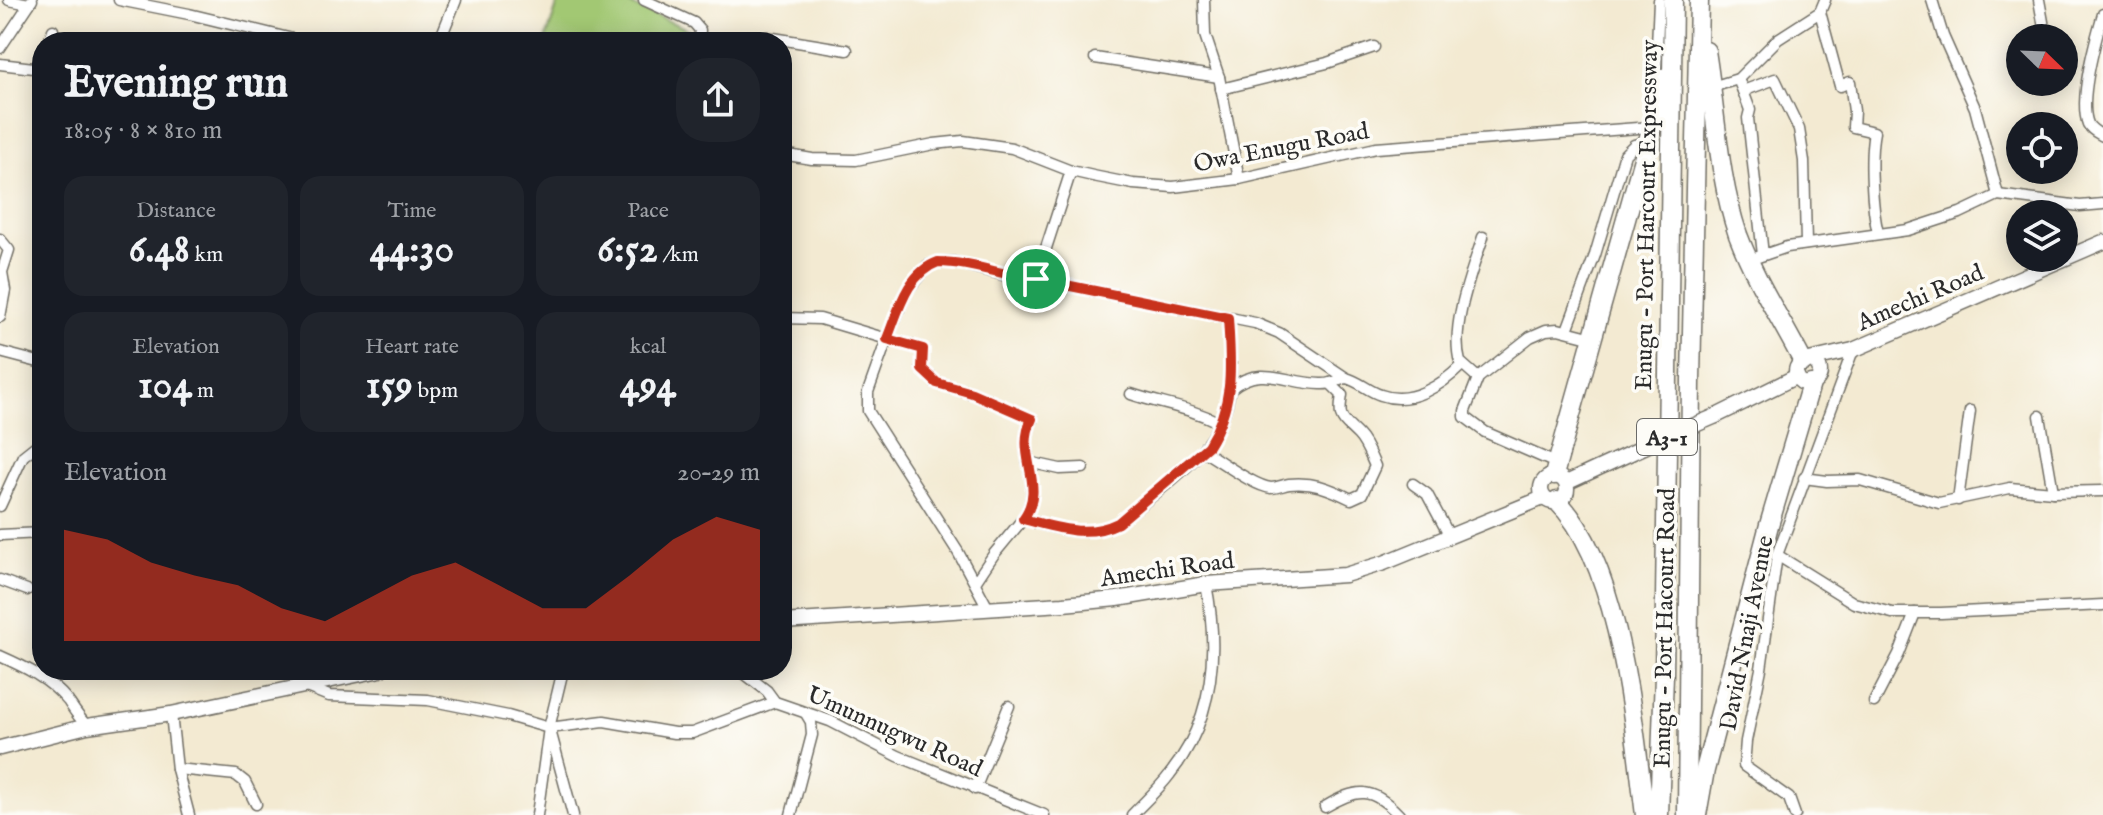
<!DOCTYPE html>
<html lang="en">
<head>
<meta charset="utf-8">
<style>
  :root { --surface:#171b24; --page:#20242c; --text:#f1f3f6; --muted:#9ea1a6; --accent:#c8321e }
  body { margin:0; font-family:"IM FELL English",serif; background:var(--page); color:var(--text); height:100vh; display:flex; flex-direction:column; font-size:30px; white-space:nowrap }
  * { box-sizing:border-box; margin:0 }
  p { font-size:26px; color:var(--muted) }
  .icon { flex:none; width:44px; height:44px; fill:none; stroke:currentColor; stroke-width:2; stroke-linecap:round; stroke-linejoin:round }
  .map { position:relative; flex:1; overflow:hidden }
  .drawer { position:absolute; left:32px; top:32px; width:760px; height:648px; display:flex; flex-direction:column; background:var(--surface); border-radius:32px; box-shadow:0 4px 20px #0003 }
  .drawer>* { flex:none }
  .needle { width:52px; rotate:113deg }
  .fabs { position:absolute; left:2006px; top:24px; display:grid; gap:16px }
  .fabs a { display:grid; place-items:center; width:72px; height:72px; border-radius:50%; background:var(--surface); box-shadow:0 4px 20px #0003; font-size:40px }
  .pin { position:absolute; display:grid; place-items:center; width:68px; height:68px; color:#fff; margin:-34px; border:4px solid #fff; border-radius:50%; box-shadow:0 2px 8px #0007 }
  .round { display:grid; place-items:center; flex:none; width:84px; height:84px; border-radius:32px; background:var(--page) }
  .head { display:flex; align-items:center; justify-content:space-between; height:136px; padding:0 32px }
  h1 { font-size:44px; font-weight:700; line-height:60px }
  .figures { display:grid; grid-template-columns:repeat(3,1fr); gap:12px; height:136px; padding:8px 32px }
  .figures div { display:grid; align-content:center; border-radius:20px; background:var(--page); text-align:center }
  .figures b { font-size:40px; font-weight:700 }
  .figures small { font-size:22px; font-weight:400 }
  .figures p { font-size:22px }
  .chart { height:224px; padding:16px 32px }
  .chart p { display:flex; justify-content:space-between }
  .chart svg { width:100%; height:144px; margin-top:8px; fill:var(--accent); opacity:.7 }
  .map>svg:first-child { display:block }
  .green { fill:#a2c873; stroke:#667a4f; stroke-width:2 }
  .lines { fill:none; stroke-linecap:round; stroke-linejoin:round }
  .minor-casing { stroke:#716e65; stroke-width:13 }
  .secondary-casing { stroke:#716e65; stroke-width:17 }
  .trunk-casing { stroke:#716e65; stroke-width:21 }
  .minor { stroke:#fff; stroke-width:10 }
  .secondary { stroke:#fff; stroke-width:14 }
  .trunk { stroke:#fff; stroke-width:18 }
  .secondary-bridge-casing { stroke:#716e65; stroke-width:17; stroke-linecap:butt }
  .secondary-bridge { stroke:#fff; stroke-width:14 }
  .route-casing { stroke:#fff; stroke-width:16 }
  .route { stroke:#c8321e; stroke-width:10 }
  .labels { text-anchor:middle; stroke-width:7; stroke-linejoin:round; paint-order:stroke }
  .shield { fill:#fdfcf7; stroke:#6a6a68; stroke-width:2 }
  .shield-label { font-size:22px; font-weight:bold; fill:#2b2b2b }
  .street-label { font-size:24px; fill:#2b2b2b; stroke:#fdfcf7 }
</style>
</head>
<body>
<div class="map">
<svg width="2103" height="815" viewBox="0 0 2103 815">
  <rect width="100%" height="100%" fill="#fdfcf7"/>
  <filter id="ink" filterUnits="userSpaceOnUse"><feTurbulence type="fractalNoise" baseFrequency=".0125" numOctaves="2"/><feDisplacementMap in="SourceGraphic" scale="16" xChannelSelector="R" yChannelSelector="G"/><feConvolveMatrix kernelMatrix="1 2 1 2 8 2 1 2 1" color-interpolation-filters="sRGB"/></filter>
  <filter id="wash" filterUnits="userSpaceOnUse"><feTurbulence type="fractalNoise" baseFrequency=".006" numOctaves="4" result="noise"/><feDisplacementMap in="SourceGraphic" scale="32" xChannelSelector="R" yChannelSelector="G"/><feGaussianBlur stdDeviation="1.8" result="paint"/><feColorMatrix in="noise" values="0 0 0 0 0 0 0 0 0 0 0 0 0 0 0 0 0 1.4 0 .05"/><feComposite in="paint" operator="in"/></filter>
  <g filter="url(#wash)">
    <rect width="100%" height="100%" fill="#f3ead2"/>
    <!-- green -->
    <polygon class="green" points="559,0 620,0 692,31 689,42 545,42"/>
  </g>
  <g filter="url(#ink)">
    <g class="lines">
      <!-- minor casing -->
      <g class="minor-casing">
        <g id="minor">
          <polyline points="9,0 29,4"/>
          <polyline points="119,0 189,14 305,42"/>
          <polyline points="644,0 694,23 700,30 699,42"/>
          <polyline points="1204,0 1205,35 1219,77 1239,179"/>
          <polyline points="1932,0 1943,36 1975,108 1998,195"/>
          <polyline points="2039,0 2045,33"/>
          <path d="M1820,12L1840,86L1850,82L1854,111L1853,127L1874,132C1869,157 1872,209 1878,233"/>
          <path d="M2103,14C2096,38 2078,100 2088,124C2091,130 2098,133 2103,136"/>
          <polyline points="49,42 53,30"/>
          <polyline points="439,42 456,0"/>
          <polyline points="760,42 767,37 847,50"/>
          <polyline points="0,48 32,0"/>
          <polyline points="1095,58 1219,77"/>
          <polyline points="0,64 42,69"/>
          <polyline points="1738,79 1743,91 1775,79 1799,129 1804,161 1806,244"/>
          <polyline points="1712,87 1738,79 1778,39 1820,12 1825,0"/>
          <polyline points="1221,89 1327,63 1374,47"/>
          <polyline points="1743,91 1750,110 1748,118 1763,255"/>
          <polyline points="1655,92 1659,0"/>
          <polyline points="782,154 812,159 856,160 934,144 963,141 1012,148 1071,171 1093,176 1133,184 1173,187 1239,179 1376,148 1651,127 1651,123"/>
          <polyline points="0,239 9,250 2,272 5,290 0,317"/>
          <polyline points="1749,260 1787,247 1908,230 1960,213 1998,195 2080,206 2103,204"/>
          <polyline points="1036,279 1071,171"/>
          <polyline points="782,318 820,319 887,339 868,392 868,411 958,552 989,610"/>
          <polyline points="1567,330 1595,255 1625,154 1634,145 1648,141"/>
          <polyline points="0,352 42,363"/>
          <path d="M1478,378L1460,362C1450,326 1472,271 1483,237"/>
          <path d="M1230,389C1261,363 1287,384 1321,384C1330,385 1338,380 1346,378C1359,381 1368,391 1381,395C1411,406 1442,385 1462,365"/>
          <path d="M1131,394C1163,405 1189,407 1220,423"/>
          <polyline points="2040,416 2053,492"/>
          <path d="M1203,451C1220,460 1253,486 1271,488C1277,488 1283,485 1289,484C1312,481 1331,489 1351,499L1362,494L1375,466C1370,455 1366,443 1358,435C1341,418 1338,420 1342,395L1330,383"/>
          <polyline points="1028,462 1060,469 1083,468"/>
          <polyline points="1556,463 1485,432 1465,417 1465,411 1478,378 1530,337 1546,330 1558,329 1593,338"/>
          <polyline points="1804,478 1827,481 1860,480 1939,503 2010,488 2053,492 2103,491"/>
          <polyline points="1413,484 1427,494 1450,537"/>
          <polyline points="1958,500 1970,411"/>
          <polyline points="0,506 23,456 42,441"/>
          <path d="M1023,519C1047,484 1014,455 1032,419L972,393L937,383L922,369L923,349L887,339L906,292L927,266L938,262H954L1011,277L1036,279L1255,323L1279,333L1346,378"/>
          <polyline points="0,535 42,533"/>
          <polyline points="1777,555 1854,603 1892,613 1941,613 2103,605"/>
          <polyline points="0,580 27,590"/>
          <path d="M976,581L994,554L1023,519C1056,528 1086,539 1118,523C1162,486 1224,451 1230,387C1232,364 1229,341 1228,318"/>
          <path d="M0,656C25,667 50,679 68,701C74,710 79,718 87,726"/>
          <polyline points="740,670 767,691 775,702 830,721 898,756 1044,815"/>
          <polyline points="304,686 329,696 428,700 508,716 549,728 604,721 674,733 692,733 775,702"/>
          <polyline points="1874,702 1899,654 1915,613"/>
          <polyline points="171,714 177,769 189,815"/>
          <polyline points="551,734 573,815"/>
          <polyline points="177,769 236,775 245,782 256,804"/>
          <polyline points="975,789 1009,706"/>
          <path d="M1325,807C1357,788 1372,786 1399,815"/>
          <polyline points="537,815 549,728 563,670"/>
          <polyline points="791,815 812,735 811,722 805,712"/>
          <path d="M1132,815C1145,801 1159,789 1170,774C1214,719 1219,651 1206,584"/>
          <polyline points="1795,815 1789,798 1744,766 1746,741 1761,669 1777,555 1853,350"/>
        </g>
      </g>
      <!-- secondary casing -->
      <g class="secondary-casing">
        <g id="secondary">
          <polyline points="1809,360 1853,350 2103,242"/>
          <circle cx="1808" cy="372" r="12"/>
          <polyline points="1716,416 1797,376"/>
          <circle cx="1554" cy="489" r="13"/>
          <polyline points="1566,483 1644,447"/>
          <polyline points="782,622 1063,604 1117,599 1206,584 1345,575 1384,563 1543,498"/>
          <polyline points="0,748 87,726 171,714 380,670"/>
        </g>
      </g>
      <!-- trunk casing -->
      <g class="trunk-casing">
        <g id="trunk">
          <path d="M1706,51C1716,112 1718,176 1738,235C1755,280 1781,319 1803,362"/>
          <polyline points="1554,475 1666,77"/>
          <path d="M1557,501C1621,564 1634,728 1645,815"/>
          <polyline points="1659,815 1664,675 1673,0"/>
          <polyline points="1687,815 1691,380 1699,0"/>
          <polyline points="1697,815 1705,770 1769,525 1811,384"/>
        </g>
      </g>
      <!-- minor -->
      <use href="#minor" class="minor"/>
      <!-- secondary -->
      <use href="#secondary" class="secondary"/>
      <!-- trunk -->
      <use href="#trunk" class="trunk"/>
      <!-- secondary-bridge casing -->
      <g class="secondary-bridge-casing">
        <polyline id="secondary-bridge" points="1644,447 1716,416"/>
      </g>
      <!-- secondary-bridge -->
      <use href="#secondary-bridge" class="secondary-bridge"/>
    </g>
  </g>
  <g class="lines" filter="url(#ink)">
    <!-- route casing -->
    <g class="route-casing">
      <path id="route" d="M938,262C971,262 1003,276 1036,279L1228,318C1231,366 1235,403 1208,446L1118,523C1086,539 1056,527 1023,519C1048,485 1014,455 1032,419L972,393L937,383L922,369L923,349L887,339C898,312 907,273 938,262Z"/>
    </g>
    <!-- route -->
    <use href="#route" class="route"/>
  </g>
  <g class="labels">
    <!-- shield labels -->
    <rect class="shield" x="1637" y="419" width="60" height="36" rx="6"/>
    <g class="shield-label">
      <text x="1667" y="445">A3-1</text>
    </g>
    <!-- street labels -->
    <g class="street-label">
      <text transform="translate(1281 147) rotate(-11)" y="8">Owa Enugu Road</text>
      <text transform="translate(1646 215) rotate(-89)" y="8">Enugu - Port Harcourt Expressway</text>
      <text transform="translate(1920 297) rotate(-23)" y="8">Amechi Road</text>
      <text transform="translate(1167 569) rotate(-8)" y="8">Amechi Road</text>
      <text transform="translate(1664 628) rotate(-89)" y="8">Enugu - Port Hacourt Road</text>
      <text transform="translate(1746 633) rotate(-79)" y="8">David Nnaji Avenue</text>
      <text transform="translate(895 731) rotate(24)" y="8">Umunnugwu Road</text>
    </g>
  </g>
</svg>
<div class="fabs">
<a><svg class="needle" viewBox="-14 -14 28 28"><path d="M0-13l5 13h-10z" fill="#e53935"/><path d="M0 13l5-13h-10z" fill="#9ea1a6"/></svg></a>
<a><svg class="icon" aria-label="locate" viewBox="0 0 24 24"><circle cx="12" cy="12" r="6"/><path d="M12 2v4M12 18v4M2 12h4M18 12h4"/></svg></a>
<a><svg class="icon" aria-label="layers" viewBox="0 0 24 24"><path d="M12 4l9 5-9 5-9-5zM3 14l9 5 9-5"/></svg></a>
</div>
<div class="pin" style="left:1036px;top:279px;background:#1e9e55"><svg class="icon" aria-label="arrive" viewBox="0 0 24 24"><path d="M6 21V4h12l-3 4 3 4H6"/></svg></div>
<section class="drawer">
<div class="head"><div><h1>Evening run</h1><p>18:05 · 8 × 810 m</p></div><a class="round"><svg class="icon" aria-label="share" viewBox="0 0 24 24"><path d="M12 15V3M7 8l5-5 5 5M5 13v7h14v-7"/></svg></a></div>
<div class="figures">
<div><p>Distance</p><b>6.48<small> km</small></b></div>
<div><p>Time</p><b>44:30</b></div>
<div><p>Pace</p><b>6:52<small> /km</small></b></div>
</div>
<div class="figures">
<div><p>Elevation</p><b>104<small> m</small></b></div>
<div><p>Heart rate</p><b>159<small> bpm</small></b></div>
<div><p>kcal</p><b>494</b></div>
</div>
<div class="chart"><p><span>Elevation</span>20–29 m</p>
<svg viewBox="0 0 160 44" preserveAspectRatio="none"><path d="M0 44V10L10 13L20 20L30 24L40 27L50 34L60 38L70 31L80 24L90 20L100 27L110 34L120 34L130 24L140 13L150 6L160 10V44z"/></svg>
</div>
</section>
</div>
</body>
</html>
